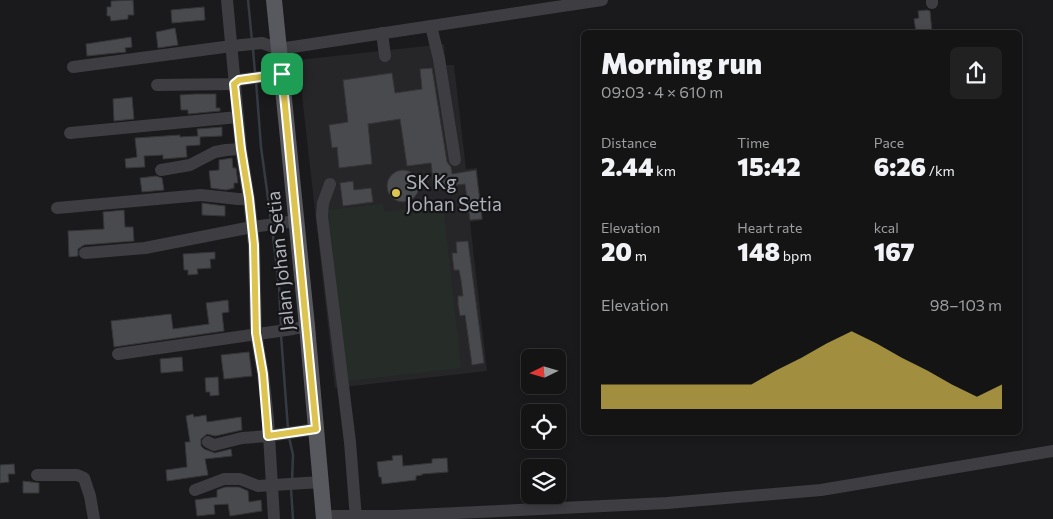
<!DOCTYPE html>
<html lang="en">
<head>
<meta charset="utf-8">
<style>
  :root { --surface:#141415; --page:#212122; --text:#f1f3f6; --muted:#9d9ea0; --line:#333334; --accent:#ddc451 }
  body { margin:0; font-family:Commissioner,sans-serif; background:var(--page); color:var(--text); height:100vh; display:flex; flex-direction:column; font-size:19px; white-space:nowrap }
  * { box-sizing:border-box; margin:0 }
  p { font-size:16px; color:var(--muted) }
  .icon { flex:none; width:28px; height:28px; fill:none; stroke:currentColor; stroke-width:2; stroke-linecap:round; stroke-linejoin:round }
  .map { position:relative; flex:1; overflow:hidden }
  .drawer { position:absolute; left:581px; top:30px; width:441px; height:405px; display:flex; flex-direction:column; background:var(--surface); border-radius:8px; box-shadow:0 2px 8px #0003,0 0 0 1px var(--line) }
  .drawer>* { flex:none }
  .needle { width:32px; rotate:265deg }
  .tools { position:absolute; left:521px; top:349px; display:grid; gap:10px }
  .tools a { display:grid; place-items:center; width:45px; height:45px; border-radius:8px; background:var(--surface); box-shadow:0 2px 8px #0003,0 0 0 1px var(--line); font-size:25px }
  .pin { position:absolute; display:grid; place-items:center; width:42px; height:42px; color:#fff; margin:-21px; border-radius:10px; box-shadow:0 2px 8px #0006 }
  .round { display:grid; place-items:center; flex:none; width:52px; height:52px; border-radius:8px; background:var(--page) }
  .summary { display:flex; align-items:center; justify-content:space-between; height:85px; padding:0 20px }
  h1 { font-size:28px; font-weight:800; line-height:38px }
  .metrics { display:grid; grid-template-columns:repeat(3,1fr); gap:8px; height:85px; padding:5px 20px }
  .metrics div { display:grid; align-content:center }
  .metrics b { font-size:25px; font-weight:800 }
  .metrics small { font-size:14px; font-weight:400 }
  .metrics p { font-size:14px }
  .chart { height:140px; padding:10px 20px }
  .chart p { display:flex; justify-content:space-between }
  .chart svg { width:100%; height:90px; margin-top:5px; fill:var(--accent); opacity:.7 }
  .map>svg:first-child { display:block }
  .built { fill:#262629 }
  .green { fill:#262d28 }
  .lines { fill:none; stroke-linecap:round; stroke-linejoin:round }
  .stream { stroke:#353b43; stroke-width:2.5 }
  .building { fill:#494a4e; stroke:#353437 }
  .minor { stroke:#3d3d42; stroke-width:12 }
  .major { stroke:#58585f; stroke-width:16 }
  .route-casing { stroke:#fff; stroke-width:10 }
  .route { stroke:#ddc451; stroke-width:6 }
  .poi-dot { fill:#ddc451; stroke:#151517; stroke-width:2 }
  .labels { text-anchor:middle; stroke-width:4.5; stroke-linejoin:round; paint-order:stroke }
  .poi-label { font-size:19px; fill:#aeb0ba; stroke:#151517; text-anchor:start }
  .street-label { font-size:19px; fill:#aeb0ba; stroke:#151517 }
</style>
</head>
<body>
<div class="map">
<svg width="1053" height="519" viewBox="0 0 1053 519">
  <rect width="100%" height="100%" fill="#1a1a1c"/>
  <!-- built -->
  <polygon class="built" points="444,44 446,65 454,65 466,169 477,168 483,220 470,222 487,371 335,388 298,60"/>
  <!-- green -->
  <polygon class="green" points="383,204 385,212 443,205 461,368 347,381 328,210"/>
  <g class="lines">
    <!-- stream -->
    <g class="stream">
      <polyline points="248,0 252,41"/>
      <polyline points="253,49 255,73"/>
      <polyline points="256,81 261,147 271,220"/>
      <polyline points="272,228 279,286 281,327"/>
      <polyline points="281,335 288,429"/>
      <polyline points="289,437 293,455 292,481"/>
      <polyline points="291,489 293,519"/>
    </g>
  </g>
  <!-- building -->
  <g class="building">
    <polygon points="133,0 134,15 128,15 128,19 111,21 110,16 107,16 107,7 111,7 111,1"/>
    <polygon points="204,7 205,20 172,23 171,10"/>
    <polygon points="927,10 930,11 932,32 916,32 914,19 919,18 918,11"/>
    <polygon points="175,28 178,45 158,48 156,32"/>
    <polygon points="131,37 132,47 125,48 126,52 87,56 86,44"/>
    <polygon points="432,68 447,162 451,167 452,174 476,170 482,219 470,220 465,184 434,188 431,163 407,166 400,119 368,124 372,164 339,168 337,147 332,148 329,125 348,122 343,80 392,73 395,93 422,89 420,69"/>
    <polygon points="196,94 216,94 216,108 220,108 220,111 188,114 188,110 181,110 180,95"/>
    <polygon points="132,97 134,119 114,121 113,99"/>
    <polygon points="222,127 222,136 200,137 200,145 186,146 187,157 163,159 163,155 144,156 145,167 126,168 125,159 137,157 135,138 180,135 180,137 198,136 197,129"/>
    <polygon points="232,158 233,168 236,168 238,183 234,183 234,188 226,190 211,188 209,171 219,170 219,160"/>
    <circle cx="403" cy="186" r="16"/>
    <polygon points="156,176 162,178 164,190 142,192 140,178"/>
    <polygon points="353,181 354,190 371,188 373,202 343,206 340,183"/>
    <polygon points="202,203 225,206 225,216 202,215"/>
    <polygon points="124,210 125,227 133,227 134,241 84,245 78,249 78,256 69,257 68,231 104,229 103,212"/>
    <polygon points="468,241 484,363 472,365 465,315 460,316 458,304 458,296 463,296 461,280 459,270 454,270 452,253 457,253 456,242"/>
    <polygon points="215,252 215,259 210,259 211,268 197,269 198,274 188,275 188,270 184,270 183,254"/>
    <polygon points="228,300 229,312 222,313 224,331 114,347 111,321 171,314 173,329 209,324 206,303"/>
    <polygon points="249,352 252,376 224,379 221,355"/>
    <polygon points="182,357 183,371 161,373 160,359"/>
    <polygon points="218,377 219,395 210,396 210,392 206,392 205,378"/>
    <polygon points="193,414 194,417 206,415 207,422 241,417 242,430 215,436 207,434 201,439 201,446 204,449 215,453 231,449 232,456 205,459 208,475 167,481 166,470 187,467 185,442 190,442 186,416"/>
    <polygon points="402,455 403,466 432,463 432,459 447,458 448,472 422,474 422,475 416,476 416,480 382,484 381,477 379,477 377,462 393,460 392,456"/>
    <polygon points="14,464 15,474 8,474 9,482 0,483 0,465"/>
    <polygon points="23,481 39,483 39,493 23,493"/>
    <polygon points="225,487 239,487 248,491 249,502 261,500 262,511 230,516 228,504 214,505 215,514 197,516 195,500 217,497 217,490"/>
  </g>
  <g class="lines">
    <!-- minor -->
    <g class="minor">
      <polyline points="227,0 241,149 249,199 254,245 256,333 263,374 268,419 274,519"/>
      <polyline points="932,0 932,3"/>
      <polyline points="431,26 439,59 455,160"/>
      <polyline points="382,33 385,56"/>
      <polyline points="73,67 232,46 262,43 279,49 602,0"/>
      <polyline points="157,85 234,84 239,80 282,74"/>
      <polyline points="70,133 238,117"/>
      <polyline points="161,170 190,165 215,152 226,150 241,149"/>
      <polyline points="330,184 323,203 322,216 350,442 356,519"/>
      <polyline points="57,208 201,195 238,199 249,199"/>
      <polyline points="85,253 145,248 252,227 296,221"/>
      <polyline points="118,354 293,329 307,326"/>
      <polyline points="208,442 214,445 242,438 268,436 316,429"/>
      <polyline points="37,475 77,475 84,478 90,496 94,519"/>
      <polyline points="195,490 224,479 240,479 258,486 321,482"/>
      <polyline points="324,516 394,516 667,503 821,490 1053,451"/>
    </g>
    <!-- major -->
    <polyline class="major" points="274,0 307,326 324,519"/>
  </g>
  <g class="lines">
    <!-- route casing -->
    <g class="route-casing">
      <polygon id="route" points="282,74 316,429 268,436 263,374 256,333 254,245 249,198 241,149 234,84 239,80"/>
    </g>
    <!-- route -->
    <use href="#route" class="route"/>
  </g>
  <!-- markers -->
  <circle class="poi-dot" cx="396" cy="193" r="5"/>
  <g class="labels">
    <!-- poi labels -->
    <g class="poi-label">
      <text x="406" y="189">SK Kg<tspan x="406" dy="22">Johan Setia</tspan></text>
    </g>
    <!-- street labels -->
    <g class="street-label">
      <text transform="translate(280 261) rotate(-96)" y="7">Jalan Johan Setia</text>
    </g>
  </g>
</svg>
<div class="tools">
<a><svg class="needle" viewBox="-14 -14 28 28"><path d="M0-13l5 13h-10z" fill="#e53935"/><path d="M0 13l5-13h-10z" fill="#9d9ea0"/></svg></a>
<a><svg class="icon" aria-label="locate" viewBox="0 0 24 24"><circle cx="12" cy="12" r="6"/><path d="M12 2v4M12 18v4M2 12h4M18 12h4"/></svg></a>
<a><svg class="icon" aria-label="layers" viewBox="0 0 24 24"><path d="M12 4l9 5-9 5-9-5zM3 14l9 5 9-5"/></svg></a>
</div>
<div class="pin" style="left:282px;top:74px;background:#1e9e55"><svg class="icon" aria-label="arrive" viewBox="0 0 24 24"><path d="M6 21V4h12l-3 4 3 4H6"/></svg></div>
<section class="drawer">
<div class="summary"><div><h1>Morning run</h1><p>09:03 · 4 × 610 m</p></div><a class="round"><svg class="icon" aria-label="share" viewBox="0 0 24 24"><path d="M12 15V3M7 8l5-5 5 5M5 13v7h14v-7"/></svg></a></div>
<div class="metrics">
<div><p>Distance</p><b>2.44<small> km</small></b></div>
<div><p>Time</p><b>15:42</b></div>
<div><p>Pace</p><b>6:26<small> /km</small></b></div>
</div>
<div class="metrics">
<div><p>Elevation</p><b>20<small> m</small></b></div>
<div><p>Heart rate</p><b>148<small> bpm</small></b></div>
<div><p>kcal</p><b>167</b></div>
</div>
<div class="chart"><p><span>Elevation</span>98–103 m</p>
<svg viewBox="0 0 160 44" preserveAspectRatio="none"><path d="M0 44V32L10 32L20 32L30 32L40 32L50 32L60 32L70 25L80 19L90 12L100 6L110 12L120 19L130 25L140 32L150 38L160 32V44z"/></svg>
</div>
</section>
</div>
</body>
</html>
